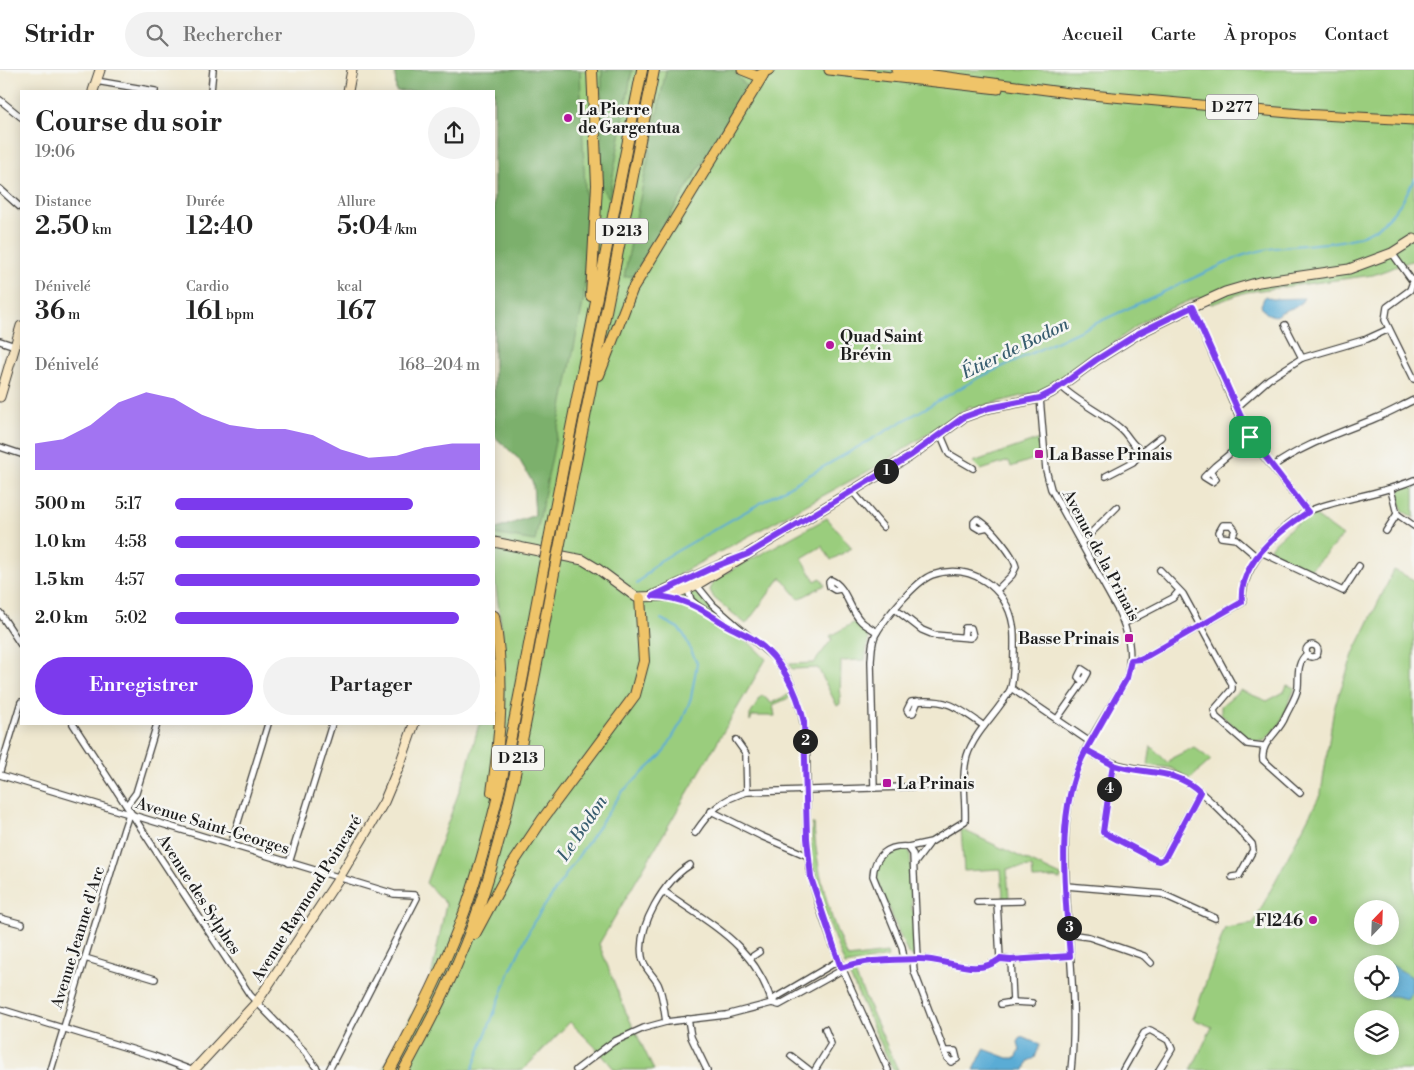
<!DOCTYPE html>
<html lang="fr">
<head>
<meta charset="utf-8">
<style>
  :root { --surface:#fff; --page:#f2f2f2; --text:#222; --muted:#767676; --line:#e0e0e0; --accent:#7c3aed }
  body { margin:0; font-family:"Libre Bodoni",serif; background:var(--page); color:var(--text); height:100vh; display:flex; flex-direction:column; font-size:19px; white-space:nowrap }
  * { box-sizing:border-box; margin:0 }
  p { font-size:16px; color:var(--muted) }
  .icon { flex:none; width:28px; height:28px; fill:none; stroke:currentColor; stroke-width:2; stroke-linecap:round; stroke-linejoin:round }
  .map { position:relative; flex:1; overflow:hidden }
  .side { position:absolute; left:20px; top:20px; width:475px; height:635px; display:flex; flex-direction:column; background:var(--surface); border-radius:0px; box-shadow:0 2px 12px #0003 }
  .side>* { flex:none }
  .needle { width:32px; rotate:23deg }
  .fabs { position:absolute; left:1354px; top:830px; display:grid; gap:10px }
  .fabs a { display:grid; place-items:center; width:45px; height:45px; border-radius:50%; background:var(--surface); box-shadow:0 2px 12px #0003; font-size:25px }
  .pin { position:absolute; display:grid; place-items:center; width:42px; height:42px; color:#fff; margin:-21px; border-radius:10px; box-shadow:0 2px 8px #0006 }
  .km { position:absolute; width:25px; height:25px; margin:-12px; border-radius:50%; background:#222; color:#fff; font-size:14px; line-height:25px; text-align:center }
  .round { display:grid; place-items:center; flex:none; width:52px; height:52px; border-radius:26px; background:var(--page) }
  .summary { display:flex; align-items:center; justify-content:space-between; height:85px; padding:0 15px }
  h1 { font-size:28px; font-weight:600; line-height:38px }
  .stats { display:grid; grid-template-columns:repeat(3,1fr); gap:8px; height:85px; padding:5px 15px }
  .stats div { display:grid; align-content:center }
  .stats b { font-size:25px; font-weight:600 }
  .stats small { font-size:14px; font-weight:400 }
  .stats p { font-size:14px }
  .chart { height:140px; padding:10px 15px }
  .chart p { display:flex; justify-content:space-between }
  .chart svg { width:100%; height:90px; margin-top:5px; fill:var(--accent); opacity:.7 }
  .cta { display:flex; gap:10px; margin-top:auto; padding:10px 15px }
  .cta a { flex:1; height:58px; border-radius:30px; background:var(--accent); color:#fff; font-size:20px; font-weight:600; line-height:58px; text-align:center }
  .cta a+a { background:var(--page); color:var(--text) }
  ul { padding:0 15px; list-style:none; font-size:16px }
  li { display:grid; grid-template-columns:80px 60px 1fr; align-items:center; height:38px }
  li i { height:12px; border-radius:6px; background:var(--accent) }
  header { display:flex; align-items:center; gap:30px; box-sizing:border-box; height:70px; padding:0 25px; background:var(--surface); border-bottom:1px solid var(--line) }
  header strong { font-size:24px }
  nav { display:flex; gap:28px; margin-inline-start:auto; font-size:18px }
  .search { width:350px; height:45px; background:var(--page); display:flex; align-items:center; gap:12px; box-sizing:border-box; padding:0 18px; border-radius:28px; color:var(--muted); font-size:19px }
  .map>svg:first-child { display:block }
  .green { fill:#9acd7d; stroke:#5b744c; fill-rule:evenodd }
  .forest { fill:#7bb06c; stroke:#4c6644 }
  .water { fill:#5aacd5; stroke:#3b6478 }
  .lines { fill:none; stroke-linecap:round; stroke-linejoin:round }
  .stream { stroke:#5aacd5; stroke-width:2 }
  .street-casing { stroke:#3c3b37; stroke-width:8 }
  .secondary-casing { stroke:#3c3b37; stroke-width:11 }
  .primary-casing { stroke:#3c3b37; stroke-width:11 }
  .highway-casing { stroke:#3c3b37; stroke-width:12 }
  .street { stroke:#fff; stroke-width:5.5 }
  .secondary { stroke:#f9e7c3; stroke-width:9 }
  .primary { stroke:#efc469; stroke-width:9 }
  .highway { stroke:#efc469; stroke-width:10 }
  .highway-bridge-casing { stroke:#3c3b37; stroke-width:12; stroke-linecap:butt }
  .highway-bridge { stroke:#efc469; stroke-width:10 }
  .route-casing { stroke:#fff; stroke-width:10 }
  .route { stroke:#7c3aed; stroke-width:6 }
  .poi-dot { fill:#b5179e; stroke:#f6f6f2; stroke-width:2 }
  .labels { text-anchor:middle; stroke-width:5; stroke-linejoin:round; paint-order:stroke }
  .shield { fill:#f6f6f2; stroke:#5d5d5c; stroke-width:1 }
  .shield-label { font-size:15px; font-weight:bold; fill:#1c1c1c }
  .poi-label { font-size:16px; font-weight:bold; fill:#1c1c1c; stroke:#f6f6f2; text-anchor:start }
  .street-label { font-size:16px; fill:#1c1c1c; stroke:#f6f6f2 }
  .water-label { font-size:18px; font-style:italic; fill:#385d6f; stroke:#f6f6f2 }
</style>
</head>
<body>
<header>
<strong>Stridr</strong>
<div class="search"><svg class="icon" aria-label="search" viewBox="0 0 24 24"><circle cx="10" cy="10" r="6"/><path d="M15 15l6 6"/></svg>Rechercher</div>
<nav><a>Accueil</a><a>Carte</a><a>À propos</a><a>Contact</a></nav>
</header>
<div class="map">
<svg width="1414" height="1000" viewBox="0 0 1414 1000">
  <rect width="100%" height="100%" fill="#f6f6f2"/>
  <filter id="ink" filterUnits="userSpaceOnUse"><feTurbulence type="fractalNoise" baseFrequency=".02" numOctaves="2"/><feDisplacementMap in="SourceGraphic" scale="10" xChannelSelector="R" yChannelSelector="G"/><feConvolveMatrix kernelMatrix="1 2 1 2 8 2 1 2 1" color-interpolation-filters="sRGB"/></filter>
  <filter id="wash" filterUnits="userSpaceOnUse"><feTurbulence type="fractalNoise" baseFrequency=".0096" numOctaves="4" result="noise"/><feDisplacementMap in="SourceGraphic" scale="20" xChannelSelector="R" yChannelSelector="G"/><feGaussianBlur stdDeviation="1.12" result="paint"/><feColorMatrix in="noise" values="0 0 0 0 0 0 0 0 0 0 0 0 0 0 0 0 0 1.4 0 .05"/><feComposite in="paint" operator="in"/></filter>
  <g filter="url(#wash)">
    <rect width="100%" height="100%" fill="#efe8d0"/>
    <!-- green -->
    <g class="green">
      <polygon points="395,0 1414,0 1414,190 1373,205 1246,222 1212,234 1198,227 1148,248 1050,319 974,338 970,336 883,393 679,504 766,589 599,874 625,940 654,1000 615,1000 595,977 570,952 523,1000 382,1000 430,912 446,834 426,813 465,705 479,654 494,654 494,602 503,570 494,503 494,460 535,445 533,413 519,389 494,366 494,21 396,21"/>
      <polygon points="1040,369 1040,387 1011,397 1009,391 981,400 973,392"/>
      <polygon points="1414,413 1414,448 1403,441 1397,421"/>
      <polygon points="1313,444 1343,466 1310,500 1274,483 1270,477 1293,456"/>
      <polygon points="827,448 852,478 831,490 822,476 802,488 815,511 821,508 825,515 799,529 781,507 746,554 714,528 710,520 715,509"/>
      <path d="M1394,500L1414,510V1000H1191L1212,957L1193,949L1225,858L1253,854L1321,723L1334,638L1354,582ZM1362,839H1390V866H1362ZM1362,894H1390V921H1362ZM1362,949H1390V976H1362Z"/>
      <polygon points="855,552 869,566 865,590 841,591 840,634 837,636 818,598 792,599 789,594 814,593 832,569 830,566"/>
      <polygon points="1287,615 1295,618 1280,654 1264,671 1250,671 1221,644 1221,636 1240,620 1267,631 1284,622"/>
      <polygon points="792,623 793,626 773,635 775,646 753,646 750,651 750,645 762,625 771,633"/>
      <polygon points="1151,676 1168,693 1172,688 1194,677 1211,690 1190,709 1171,698 1148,695"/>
      <path d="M812,754H814C816,799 829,847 848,888L887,883L888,887L845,895C835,872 811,807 811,784C811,775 812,764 812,754Z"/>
      <polygon points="961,759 1061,806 1060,810 1055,808 1033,809 1032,797 1007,799 1009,828 1003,828 1001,799 964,801"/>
      <path d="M906,779L910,782L913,823L911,825L912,840L914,842L916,884L912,886L908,884L875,806C879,784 885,782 906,779Z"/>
      <polygon points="877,893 877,898 854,902 898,1000 893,1000 848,902 854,897"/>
    </g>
    <!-- forest -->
    <g class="forest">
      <polygon points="395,0 580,0 587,170 584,228 535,471 494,464 494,460 535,445 533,413 519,389 494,366 494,21 396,21"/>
      <polygon points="602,0 632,0 609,128 601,116"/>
      <polygon points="666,0 732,0 745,15 722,60 633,206 624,207"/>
    </g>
    <!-- water -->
    <g class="water">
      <path d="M1265,226L1272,229L1304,228C1299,240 1284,238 1276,246C1268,245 1264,243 1261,235Z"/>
      <polygon points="1390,894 1412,907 1412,921 1407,929 1394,926 1377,927 1372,923 1390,921"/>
      <polygon points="1021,967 1040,974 1035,988 1028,991 1025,1000 974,1000 984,979 1008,988 1016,988 1020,981 1018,972"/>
    </g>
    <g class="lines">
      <!-- stream -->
      <g class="stream">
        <path d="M637,514L658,492L978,308L1241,186C1315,161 1375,197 1414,109"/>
        <polyline points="472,1000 511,899 533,853 622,722 662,685 682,651 691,628 697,593 684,565 678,558 661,549"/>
      </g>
    </g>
  </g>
  <g filter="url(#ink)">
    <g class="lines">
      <!-- street casing -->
      <g class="street-casing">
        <g id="street">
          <polyline points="96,11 155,21"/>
          <polyline points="211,21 213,0"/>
          <polyline points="0,30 21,47"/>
          <polyline points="0,119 21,138"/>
          <polyline points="1392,183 1413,212 1410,220 1387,237 1385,250 1414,309"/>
          <polyline points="1192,237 1243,356 1254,374 1308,442"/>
          <polyline points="1285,255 1302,288"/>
          <polyline points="0,271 15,276"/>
          <path d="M1061,316C1078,333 1103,343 1121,359C1129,366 1132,377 1143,381L1161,367"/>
          <path d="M1040,328L1046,400L1051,419L1118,540C1129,563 1133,583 1127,608C1109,641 1085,672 1074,709C1062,750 1065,791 1067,833C1070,889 1077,945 1071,1000"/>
          <polyline points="1235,339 1269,309 1302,288 1367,269 1389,259"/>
          <polyline points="940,363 949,384 973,398"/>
          <polyline points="0,377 21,384"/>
          <path d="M1272,397C1304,374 1340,363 1376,348C1389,343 1401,336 1414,330"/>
          <polyline points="1210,401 1216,409 1212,412 1204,407 1215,396 1250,367"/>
          <polyline points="1106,406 1133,392 1143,381"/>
          <polyline points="1391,420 1397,444 1414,456"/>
          <polyline points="853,422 883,457"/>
          <path d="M988,457L979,459L974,456V452L977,449C988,454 1014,485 1016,497L1012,505L997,520"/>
          <polyline points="1386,461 1397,444"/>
          <polyline points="1232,468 1235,460 1231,455 1223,455 1219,462 1221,467 1236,469 1257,487"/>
          <polyline points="1081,473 1117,437"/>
          <polyline points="1261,482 1343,521 1359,496"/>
          <polyline points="1160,500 1183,524 1232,614 1232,619 1214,640 1216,647 1247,674 1263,676"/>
          <path d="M695,513L713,535L774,588C829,650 793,743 814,818C831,882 862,940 888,1000"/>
          <polyline points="687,517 691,530 698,536"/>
          <path d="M840,519L835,520L830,517L829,512L831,510C846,516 849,539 860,550C864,555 871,558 877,562"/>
          <polyline points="670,526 698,536 747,566"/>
          <polyline points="895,539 922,560 934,565 970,568 973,566 971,558 965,558 964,567"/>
          <polyline points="0,543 21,575"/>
          <polyline points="1125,553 1173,528 1179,521"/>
          <circle cx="1312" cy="581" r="6"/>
          <path d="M1131,590L1140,589L1149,585L1243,532C1239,498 1282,451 1314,439C1347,427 1382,424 1414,410"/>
          <polyline points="1011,618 1090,672"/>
          <path d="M918,631L913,643H909L907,640L911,632C947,628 956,636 984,656"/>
          <polyline points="1057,649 1083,612 1088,603 1082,599 1078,607 1083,612"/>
          <polyline points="73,654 250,925 305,982 318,1000"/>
          <polyline points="736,670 746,684 747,722"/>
          <path d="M1086,679C1113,700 1144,697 1174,705C1194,711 1238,758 1252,774L1253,780L1239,806L1232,807"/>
          <polyline points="1113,694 1103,762 1156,790 1160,791 1165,787 1200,722"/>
          <polyline points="0,701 21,632"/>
          <polyline points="0,705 394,824 415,825 417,828 329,1000"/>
          <path d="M874,718L871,591C872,581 871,571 877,562C886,547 916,511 932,505C970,492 1007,517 1013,555C1015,565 1014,613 1010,620C998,643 975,661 967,686C961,706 966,730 965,751L931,772L908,777"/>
          <path d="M1300,723L1263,690C1260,672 1279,663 1285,647C1289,638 1297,626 1298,617C1299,606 1296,593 1307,584"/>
          <polyline points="127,735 136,723 157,654"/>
          <polyline points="711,741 761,766 808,786"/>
          <path d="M695,763C709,742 721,729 747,722L965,715"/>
          <polyline points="231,775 268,654"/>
          <polyline points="289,793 332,654"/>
          <polyline points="914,794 929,774"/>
          <polyline points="1066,816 1162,824 1215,848"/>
          <path d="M665,822C711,855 754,874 772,933"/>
          <polyline points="977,832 1021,831"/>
          <polyline points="997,832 1000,889"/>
          <polyline points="0,848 22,854"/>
          <polyline points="1069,864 1089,867 1144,886 1151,893"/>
          <polyline points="85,888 155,909"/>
          <polyline points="750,888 759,882"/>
          <path d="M904,889L902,877L873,806C874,786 888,775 908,777L913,784L918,889"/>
          <polyline points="913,890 914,901 947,988 951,992 957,989 955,981 945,981"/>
          <polyline points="1011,890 1013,932"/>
          <path d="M841,898C866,889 891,890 918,889C946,888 975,908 1000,889L1011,890L1070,886"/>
          <polyline points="772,933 775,928 838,891"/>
          <polyline points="1001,934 1013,932 1032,933"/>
          <polyline points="0,939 154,986 191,1000"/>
          <polyline points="688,949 691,967 707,1000"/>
          <path d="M666,952C664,940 663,925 658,914C653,904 644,899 642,887C637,856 664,811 690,795"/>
          <polyline points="791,986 809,1000"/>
          <polyline points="51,1000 124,759 128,747 133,745"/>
          <polyline points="576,1000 613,972 644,958 666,952 726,945 772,933 779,935 842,900"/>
          <polyline points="815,1000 831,974 825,959"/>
          <polyline points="1123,1000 1144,963 1150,960 1168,970 1172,979 1159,1000"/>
        </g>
      </g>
      <!-- secondary casing -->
      <g class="secondary-casing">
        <g id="secondary">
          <polyline points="93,21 100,0"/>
          <polyline points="348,21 352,0"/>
          <polyline points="0,327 21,256"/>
          <polyline points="494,472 583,490 598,499 636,527 670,526 698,514 910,386 964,347 989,338 1040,328 1052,322 1096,290 1139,263 1192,237 1225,222 1259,212 1349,199 1392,183 1414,169"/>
          <polyline points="654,525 731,490"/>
          <polyline points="194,1000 257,932 339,808 384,732 400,694 414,654"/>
        </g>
      </g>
      <!-- primary casing -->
      <g class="primary-casing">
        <g id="primary">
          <polyline points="742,0 757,6 769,0"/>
          <polyline points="829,0 998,19"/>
          <polyline points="896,0 1069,23 1301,44 1414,50"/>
        </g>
      </g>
      <!-- highway casing -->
      <g class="highway-casing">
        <g id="highway">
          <polyline points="591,226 597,115 592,0"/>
          <polyline points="599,305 632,220 763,5"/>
          <polyline points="551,459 642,0"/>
          <polyline points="562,463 654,0"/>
          <path d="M492,722C501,665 505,604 494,546"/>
          <polyline points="475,864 512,795 542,750 635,625 644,591 640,528"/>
          <path d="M390,1000C418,947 447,892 467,835C504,725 522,608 544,495"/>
          <path d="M404,1000C433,947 461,892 480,834C516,725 533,610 555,498"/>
        </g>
      </g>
      <!-- street -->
      <use href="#street" class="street"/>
      <!-- secondary -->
      <use href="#secondary" class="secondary"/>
      <!-- primary -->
      <use href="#primary" class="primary"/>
      <!-- highway -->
      <use href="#highway" class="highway"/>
      <!-- highway-bridge casing -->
      <g class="highway-bridge-casing">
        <g id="highway-bridge">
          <polyline points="544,495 551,459"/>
          <polyline points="555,498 562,463"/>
        </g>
      </g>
      <!-- highway-bridge -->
      <use href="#highway-bridge" class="highway-bridge"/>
    </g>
  </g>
  <g class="lines" filter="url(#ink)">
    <!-- route casing -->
    <g class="route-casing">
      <path id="route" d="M1250,367L1192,237L1139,263L1096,290L1052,322L1040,328L989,338L964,347L910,386L748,484L714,497L653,526C683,527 702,539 726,555C735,560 745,564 753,569C781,588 797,620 804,652L807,768L811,808L841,898C866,889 891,890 918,889C946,888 975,908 1000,889L1011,890L1070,886C1065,821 1054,739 1086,680L1090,682C1098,686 1106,692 1114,695C1144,705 1176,698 1200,722L1165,788L1160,791L1156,790L1103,762L1113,694L1086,680L1127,608L1131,590L1140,589L1149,585L1242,532C1238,493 1279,461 1308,442L1250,367"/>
    </g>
    <!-- route -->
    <use href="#route" class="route"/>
  </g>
  <!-- markers -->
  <g class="poi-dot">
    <circle cx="568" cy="48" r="5"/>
    <circle cx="830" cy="275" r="5"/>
    <rect x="1034" y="379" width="10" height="10" rx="2.5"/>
    <rect x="1124" y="563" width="10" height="10" rx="2.5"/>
    <rect x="882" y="708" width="10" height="10" rx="2.5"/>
    <circle cx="1313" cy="850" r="5"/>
  </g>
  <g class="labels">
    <!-- shield labels -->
    <g class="shield">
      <rect x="1206" y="24.5" width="52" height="25" rx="4"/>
      <rect x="596" y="148.5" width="52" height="25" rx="4"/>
      <rect x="492" y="675.5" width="52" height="25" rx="4"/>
    </g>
    <g class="shield-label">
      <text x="1232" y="42">D 277</text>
      <text x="622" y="166">D 213</text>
      <text x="518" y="693">D 213</text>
    </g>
    <!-- poi labels -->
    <g class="poi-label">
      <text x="578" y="45">La Pierre<tspan x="578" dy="18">de Gargentua</tspan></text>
      <text x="840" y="272">Quad Saint<tspan x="840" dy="18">Brévin</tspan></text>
      <text x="1049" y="390">La Basse Prinais</text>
      <text x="1119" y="574" text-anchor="end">Basse Prinais</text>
      <text x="897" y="719">La Prinais</text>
      <text x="1303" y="856" text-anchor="end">Fl246</text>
    </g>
    <!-- street labels -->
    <g class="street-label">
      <text transform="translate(1102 485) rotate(62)" y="6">Avenue de la Prinais</text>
      <text transform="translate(213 755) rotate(17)" y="6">Avenue Saint-Georges</text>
      <text transform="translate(200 824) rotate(57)" y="6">Avenue des Sylphes</text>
      <text transform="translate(306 828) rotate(-58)" y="6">Avenue Raymond Poincaré</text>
      <text transform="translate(77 867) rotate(-73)" y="6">Avenue Jeanne d'Arc</text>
    </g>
    <!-- water labels -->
    <g class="water-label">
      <text transform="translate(1015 278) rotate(-26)" y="6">Étier de Bodon</text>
      <text transform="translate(582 758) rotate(-56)" y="6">Le Bodon</text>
    </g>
  </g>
</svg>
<div class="fabs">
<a><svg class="needle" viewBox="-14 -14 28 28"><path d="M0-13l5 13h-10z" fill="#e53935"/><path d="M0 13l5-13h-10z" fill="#767676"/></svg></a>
<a><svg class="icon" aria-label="locate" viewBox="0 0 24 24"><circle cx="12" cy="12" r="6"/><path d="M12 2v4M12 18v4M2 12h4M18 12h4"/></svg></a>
<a><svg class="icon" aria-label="layers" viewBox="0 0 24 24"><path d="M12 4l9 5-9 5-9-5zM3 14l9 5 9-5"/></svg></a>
</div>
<div class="pin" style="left:1250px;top:367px;background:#1e9e55"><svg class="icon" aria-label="arrive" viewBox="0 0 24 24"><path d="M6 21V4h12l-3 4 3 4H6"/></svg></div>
<b class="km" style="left:886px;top:401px">1</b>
<b class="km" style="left:805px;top:671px">2</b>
<b class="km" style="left:1069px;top:858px">3</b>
<b class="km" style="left:1109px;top:719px">4</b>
<section class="side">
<div class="summary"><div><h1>Course du soir</h1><p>19:06</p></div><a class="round"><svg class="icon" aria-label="share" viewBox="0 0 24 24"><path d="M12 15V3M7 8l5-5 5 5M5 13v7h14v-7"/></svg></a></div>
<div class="stats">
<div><p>Distance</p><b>2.50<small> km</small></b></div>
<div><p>Durée</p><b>12:40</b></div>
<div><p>Allure</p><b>5:04<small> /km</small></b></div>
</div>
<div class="stats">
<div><p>Dénivelé</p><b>36<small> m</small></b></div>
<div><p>Cardio</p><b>161<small> bpm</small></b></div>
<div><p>kcal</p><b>167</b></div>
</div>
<div class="chart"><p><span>Dénivelé</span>168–204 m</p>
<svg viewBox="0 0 160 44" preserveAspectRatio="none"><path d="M0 44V31L10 29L20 22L30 11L40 6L50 9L60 17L70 22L80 24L90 24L100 27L110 34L120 38L130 37L140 33L150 31L160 31V44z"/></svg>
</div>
<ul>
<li><b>500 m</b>5:17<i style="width:78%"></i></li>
<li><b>1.0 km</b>4:58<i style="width:100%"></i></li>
<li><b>1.5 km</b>4:57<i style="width:100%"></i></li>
<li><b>2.0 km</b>5:02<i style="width:93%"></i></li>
</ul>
<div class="cta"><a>Enregistrer</a><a>Partager</a></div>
</section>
</div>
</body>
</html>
